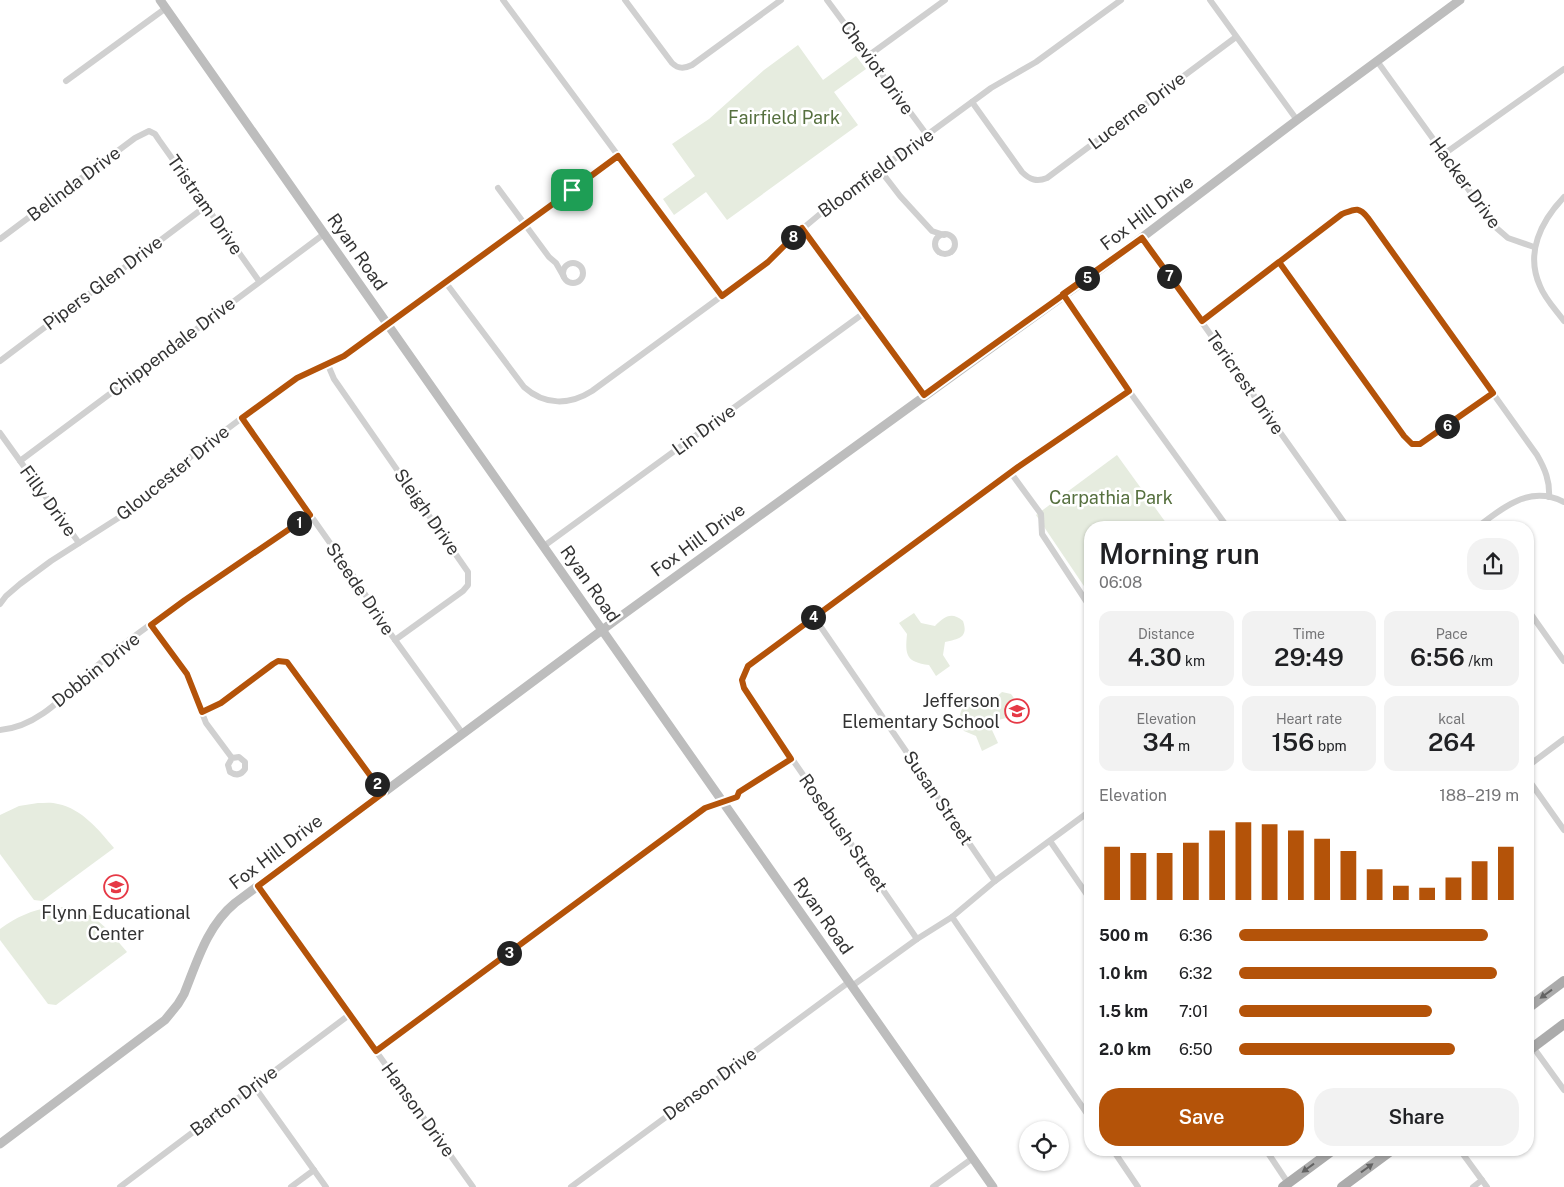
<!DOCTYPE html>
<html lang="en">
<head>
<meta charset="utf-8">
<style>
  :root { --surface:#fff; --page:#f2f2f2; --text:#202124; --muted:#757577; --accent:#b45309 }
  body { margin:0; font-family:"Public Sans",sans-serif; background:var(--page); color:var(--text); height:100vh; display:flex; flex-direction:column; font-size:19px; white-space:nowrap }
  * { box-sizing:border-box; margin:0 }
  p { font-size:16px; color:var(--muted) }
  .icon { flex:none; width:28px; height:28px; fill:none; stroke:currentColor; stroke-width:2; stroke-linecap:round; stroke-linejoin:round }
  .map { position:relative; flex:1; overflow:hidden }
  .side { position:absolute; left:1084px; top:521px; width:450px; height:635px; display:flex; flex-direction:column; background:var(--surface); border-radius:20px; box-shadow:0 1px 4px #0004 }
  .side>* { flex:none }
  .buttons { position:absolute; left:1019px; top:1121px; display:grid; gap:10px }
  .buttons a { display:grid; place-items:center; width:50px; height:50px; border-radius:50%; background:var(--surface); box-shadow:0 1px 4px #0004; font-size:25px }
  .pin { position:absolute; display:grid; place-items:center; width:42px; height:42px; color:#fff; margin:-21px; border-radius:10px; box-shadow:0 2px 8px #0006 }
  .km { position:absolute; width:25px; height:25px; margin:-12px; border-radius:50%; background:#222; color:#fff; font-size:14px; line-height:25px; text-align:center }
  .round { display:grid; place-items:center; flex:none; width:52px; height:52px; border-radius:20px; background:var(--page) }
  .summary { display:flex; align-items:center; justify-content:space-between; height:85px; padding:0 15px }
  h1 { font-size:28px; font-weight:600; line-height:38px }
  .metrics { display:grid; grid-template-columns:repeat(3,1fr); gap:8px; height:85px; padding:5px 15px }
  .metrics div { display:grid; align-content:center; border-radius:12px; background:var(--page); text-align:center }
  .metrics b { font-size:25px; font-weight:600 }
  .metrics small { font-size:14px; font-weight:400 }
  .metrics p { font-size:14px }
  .chart { height:140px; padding:10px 15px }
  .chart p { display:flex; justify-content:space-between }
  .chart svg { width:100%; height:90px; margin-top:5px; stroke:var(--accent); stroke-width:6 }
  .primary-button { display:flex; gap:10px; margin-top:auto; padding:10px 15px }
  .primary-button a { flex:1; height:58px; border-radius:20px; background:var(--accent); color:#fff; font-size:20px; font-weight:600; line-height:58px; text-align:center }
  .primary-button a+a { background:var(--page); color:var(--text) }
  ul { padding:0 15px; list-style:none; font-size:16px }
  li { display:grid; grid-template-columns:80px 60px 1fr; align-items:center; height:38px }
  li i { height:12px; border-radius:6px; background:var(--accent) }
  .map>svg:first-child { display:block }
  .green { fill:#e6ecdf }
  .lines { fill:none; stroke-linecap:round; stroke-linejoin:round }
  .street { stroke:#d0d0d0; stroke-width:6 }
  .secondary { stroke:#bdbdbd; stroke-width:9 }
  .primary { stroke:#ababab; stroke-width:10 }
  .oneway { fill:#636363 }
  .route-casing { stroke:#fff; stroke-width:10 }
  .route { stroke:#b45309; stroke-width:6 }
  .labels { text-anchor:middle; stroke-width:5; stroke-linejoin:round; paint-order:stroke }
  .street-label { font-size:18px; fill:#333; stroke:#fff }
  .park-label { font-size:18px; fill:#56703f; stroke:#fff }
  .poi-label { font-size:18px; fill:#333; stroke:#fff; text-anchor:end }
</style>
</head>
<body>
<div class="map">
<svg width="1564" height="1187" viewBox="0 0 1564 1187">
  <rect width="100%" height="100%" fill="#fff"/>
  <!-- green -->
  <g class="green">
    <polygon points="798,45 823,80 856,56 866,69 834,92 858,125 727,220 706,192 674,215 663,199 695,176 672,144 709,119 764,70"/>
    <polygon points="1117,455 1169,527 1090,528 1090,595 1036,515"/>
    <path d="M914,613L921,623L935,626C944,617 951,611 963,621C969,638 958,639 945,642L943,655L950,666L936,676L929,665C906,662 905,655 907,634L899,623Z"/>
    <path d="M1002,692L1011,694C1017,702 1018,707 1015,716L998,720L992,730L998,743L982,751L976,736L964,731C959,722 957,708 969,703C972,702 978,702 981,702L992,710L991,702Z"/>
    <path d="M38,803C44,803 52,802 58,804C82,809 99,830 114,848L42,901L34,900L0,854V815L19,806Z"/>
    <path d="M52,907C58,907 65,907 72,908C96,913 112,934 127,952L56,1005L48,1004L0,940V929C16,917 32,910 52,907Z"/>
  </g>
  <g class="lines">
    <!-- street -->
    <g class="street">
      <polyline points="503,0 722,296"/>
      <path d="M625,0L672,63C678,69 684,69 692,65L781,0"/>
      <polyline points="827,0 927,135"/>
      <polyline points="1210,0 1297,120"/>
      <polyline points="868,56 945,0"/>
      <polyline points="1377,61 1444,154 1493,225 1508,238 1534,247"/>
      <polyline points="66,81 166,8"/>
      <path d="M972,102L1022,172C1030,180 1037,182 1047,178L1236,37"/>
      <polyline points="1444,154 1564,69"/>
      <polyline points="880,170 900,196 932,231 944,235"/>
      <polyline points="498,188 549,257 556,263 564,277"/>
      <path d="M1564,197C1541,221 1525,253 1540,286C1545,299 1556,310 1564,321"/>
      <polyline points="802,228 924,395"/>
      <circle cx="945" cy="244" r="10"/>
      <polyline points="1142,238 1348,528"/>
      <polyline points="0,239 135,138 149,131 155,134 159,140 259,281"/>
      <path d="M1279,262L1404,436C1409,442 1412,447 1420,444L1493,393"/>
      <circle cx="573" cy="273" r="10"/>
      <path d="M446,283L524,387C545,406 570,405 592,391L768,262L795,235L826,209L991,88L1036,62L1121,0"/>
      <polyline points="1063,295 1129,391 1228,528"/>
      <path d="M1202,321L1342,214L1356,209L1362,210L1537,455C1545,469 1550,481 1549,497"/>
      <polyline points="0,361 206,206"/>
      <polyline points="328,365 334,379 468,572 468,585 463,591 395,640"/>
      <polyline points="242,418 354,577 390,633 463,734"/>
      <polyline points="0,433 79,543"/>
      <polyline points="20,461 324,234"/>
      <polyline points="1011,473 1041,514 1042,534 1090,607"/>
      <path d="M1476,528C1503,508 1529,484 1564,502"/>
      <polyline points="544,546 864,313"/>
      <path d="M0,604L6,596L20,584L51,561L123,515L194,454L291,381C308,370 328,367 344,356L618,156"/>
      <polyline points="1528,610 1564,661"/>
      <polyline points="814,617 995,881"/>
      <path d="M151,625L187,674L206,723L232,758L228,765L230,772C236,776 241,775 245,769V762L239,757L232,758"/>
      <polyline points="202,712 221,703 278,661 287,662 383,793"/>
      <path d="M0,730C41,727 70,689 99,664C126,641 156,621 184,600C225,571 269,545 310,515"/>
      <polyline points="1528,766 1564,739"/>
      <polyline points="1528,779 1564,830"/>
      <polyline points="1050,841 1090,899"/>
      <polyline points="258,886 473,1187"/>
      <polyline points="952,917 1090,1118"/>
      <path d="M917,939L747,694C741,682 742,675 749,664L1018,467L1129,391"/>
      <polyline points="852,986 917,939 952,917 995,881 1090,811"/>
      <polyline points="1533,1047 1564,1090"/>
      <polyline points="376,1051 705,808 737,797 739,793 791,759"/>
      <polyline points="254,1086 326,1187"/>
      <polyline points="1113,1150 1138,1187"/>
      <polyline points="1266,1150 1288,1183"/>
      <polyline points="1460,1150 1487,1187"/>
      <polyline points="120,1187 349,1015"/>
      <polyline points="291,1187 314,1170"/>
      <polyline points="571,1187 849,982"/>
      <polyline points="933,1187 973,1158"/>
      <polyline points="1473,1187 1482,1180"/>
    </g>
    <!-- secondary -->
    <g class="secondary">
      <polyline points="160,0 993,1187"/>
      <path d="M0,1144L165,1020L178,1004L184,994C197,962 207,926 235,903L617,619L1103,267L1297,120L1460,0"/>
    </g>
    <!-- primary -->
    <g class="primary">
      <polyline points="1528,1008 1564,981"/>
      <polyline points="1528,1051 1564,1024"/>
      <polyline points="1283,1187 1333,1150"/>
      <polyline points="1342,1187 1392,1150"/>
    </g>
  </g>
  <!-- one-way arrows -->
  <defs><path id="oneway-solid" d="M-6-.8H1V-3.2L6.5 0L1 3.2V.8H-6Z" transform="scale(1.25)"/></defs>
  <g class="oneway">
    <use href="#oneway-solid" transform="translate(1546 994) rotate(144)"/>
    <use href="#oneway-solid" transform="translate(1308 1168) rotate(144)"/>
    <use href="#oneway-solid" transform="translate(1367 1168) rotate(-36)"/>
  </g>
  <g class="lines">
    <!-- route casing -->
    <g class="route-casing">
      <path id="route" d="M572,190L344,356L297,378L242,418L310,515L185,600L151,625L187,674L202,712L221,703L273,664L278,661L287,662L383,793L258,886L376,1051L705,808L737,797L739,792L791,759L744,688L742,680L748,666L1018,467L1129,391L1063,294L1142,238L1202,321L1279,262L1404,436L1412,444H1420L1493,393L1368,218C1359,206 1355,209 1342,214L1202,321L1149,248L1142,238C1070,291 996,342 924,395L802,228L768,262L722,296L618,156L572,190"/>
    </g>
    <!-- route -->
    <use href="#route" class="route"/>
  </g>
  <!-- icons -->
  <defs>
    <g id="school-ring" transform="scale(1.25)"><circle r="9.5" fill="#fff" stroke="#e63946" stroke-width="1.5"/><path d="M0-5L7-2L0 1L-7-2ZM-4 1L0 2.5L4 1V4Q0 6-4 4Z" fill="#e63946"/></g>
  </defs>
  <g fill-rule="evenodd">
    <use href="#school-ring" x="1017" y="711"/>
    <use href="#school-ring" x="116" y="887"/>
  </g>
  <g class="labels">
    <!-- street labels -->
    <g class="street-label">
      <text transform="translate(877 68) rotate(54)" y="6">Cheviot Drive</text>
      <text transform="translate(1137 111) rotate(-37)" y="6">Lucerne Drive</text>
      <text transform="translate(876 173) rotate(-36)" y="6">Bloomfield Drive</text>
      <text transform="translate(1465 183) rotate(54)" y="6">Hacker Drive</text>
      <text transform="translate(74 184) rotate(-37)" y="6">Belinda Drive</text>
      <text transform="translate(205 205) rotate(55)" y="6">Tristram Drive</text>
      <text transform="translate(1147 213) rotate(-37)" y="6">Fox Hill Drive</text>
      <text transform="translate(357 252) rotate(55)" y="6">Ryan Road</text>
      <text transform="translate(103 283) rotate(-37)" y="6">Pipers Glen Drive</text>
      <text transform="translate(172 347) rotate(-37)" y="6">Chippendale Drive</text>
      <text transform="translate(1245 383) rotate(55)" y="6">Tericrest Drive</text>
      <text transform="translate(704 430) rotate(-36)" y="6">Lin Drive</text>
      <text transform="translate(173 473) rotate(-39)" y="6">Gloucester Drive</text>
      <text transform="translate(48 501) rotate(54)" y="6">Filly Drive</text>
      <text transform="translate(427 512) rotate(55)" y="6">Sleigh Drive</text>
      <text transform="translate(698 540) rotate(-36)" y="6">Fox Hill Drive</text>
      <text transform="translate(590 584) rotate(55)" y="6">Ryan Road</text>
      <text transform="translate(360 589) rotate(56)" y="6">Steede Drive</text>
      <text transform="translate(96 670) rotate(-39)" y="6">Dobbin Drive</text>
      <text transform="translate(938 798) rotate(56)" y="6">Susan Street</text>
      <text transform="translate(843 833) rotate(55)" y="6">Rosebush Street</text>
      <text transform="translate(276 852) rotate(-37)" y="6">Fox Hill Drive</text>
      <text transform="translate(823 916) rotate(55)" y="6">Ryan Road</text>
      <text transform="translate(710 1084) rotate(-36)" y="6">Denson Drive</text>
      <text transform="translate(234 1101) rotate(-37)" y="6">Barton Drive</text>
      <text transform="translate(418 1110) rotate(54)" y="6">Hanson Drive</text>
    </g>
    <!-- park labels -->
    <g class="park-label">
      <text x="784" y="124">Fairfield Park</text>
      <text x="1111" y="504">Carpathia Park</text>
    </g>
    <!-- poi labels -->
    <g class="poi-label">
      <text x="1000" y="707">Jefferson<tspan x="1000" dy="21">Elementary School</tspan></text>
      <text x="116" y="919" text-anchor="middle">Flynn Educational<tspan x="116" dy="21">Center</tspan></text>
    </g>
  </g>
</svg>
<div class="buttons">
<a><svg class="icon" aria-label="locate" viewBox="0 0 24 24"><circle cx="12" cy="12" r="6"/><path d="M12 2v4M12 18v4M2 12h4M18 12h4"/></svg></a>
</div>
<div class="pin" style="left:572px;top:190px;background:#1e9e55"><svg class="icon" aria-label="arrive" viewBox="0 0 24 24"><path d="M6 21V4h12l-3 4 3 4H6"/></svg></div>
<b class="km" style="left:299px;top:523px">1</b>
<b class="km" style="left:377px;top:784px">2</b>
<b class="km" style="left:509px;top:953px">3</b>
<b class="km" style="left:813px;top:617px">4</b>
<b class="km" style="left:1087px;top:278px">5</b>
<b class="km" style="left:1447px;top:426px">6</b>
<b class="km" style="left:1169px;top:276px">7</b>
<b class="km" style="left:793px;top:237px">8</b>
<section class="side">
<div class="summary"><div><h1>Morning run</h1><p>06:08</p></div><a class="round"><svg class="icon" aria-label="share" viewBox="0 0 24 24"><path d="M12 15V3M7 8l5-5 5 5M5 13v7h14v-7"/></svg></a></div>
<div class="metrics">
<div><p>Distance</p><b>4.30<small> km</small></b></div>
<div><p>Time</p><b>29:49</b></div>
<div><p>Pace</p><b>6:56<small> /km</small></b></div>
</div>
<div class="metrics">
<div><p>Elevation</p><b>34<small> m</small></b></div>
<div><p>Heart rate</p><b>156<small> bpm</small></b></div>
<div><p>kcal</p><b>264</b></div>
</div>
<div class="chart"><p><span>Elevation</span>188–219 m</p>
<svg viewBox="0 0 160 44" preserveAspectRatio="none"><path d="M5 44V18M15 44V21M25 44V21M35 44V16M45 44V10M55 44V6M65 44V7M75 44V10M85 44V14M95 44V20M105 44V29M115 44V37M125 44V38M135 44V33M145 44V25M155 44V18"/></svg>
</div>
<ul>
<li><b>500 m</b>6:36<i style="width:89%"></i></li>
<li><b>1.0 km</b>6:32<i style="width:92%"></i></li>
<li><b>1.5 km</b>7:01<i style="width:69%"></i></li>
<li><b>2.0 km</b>6:50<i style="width:77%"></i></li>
</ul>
<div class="primary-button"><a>Save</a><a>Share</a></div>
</section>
</div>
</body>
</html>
